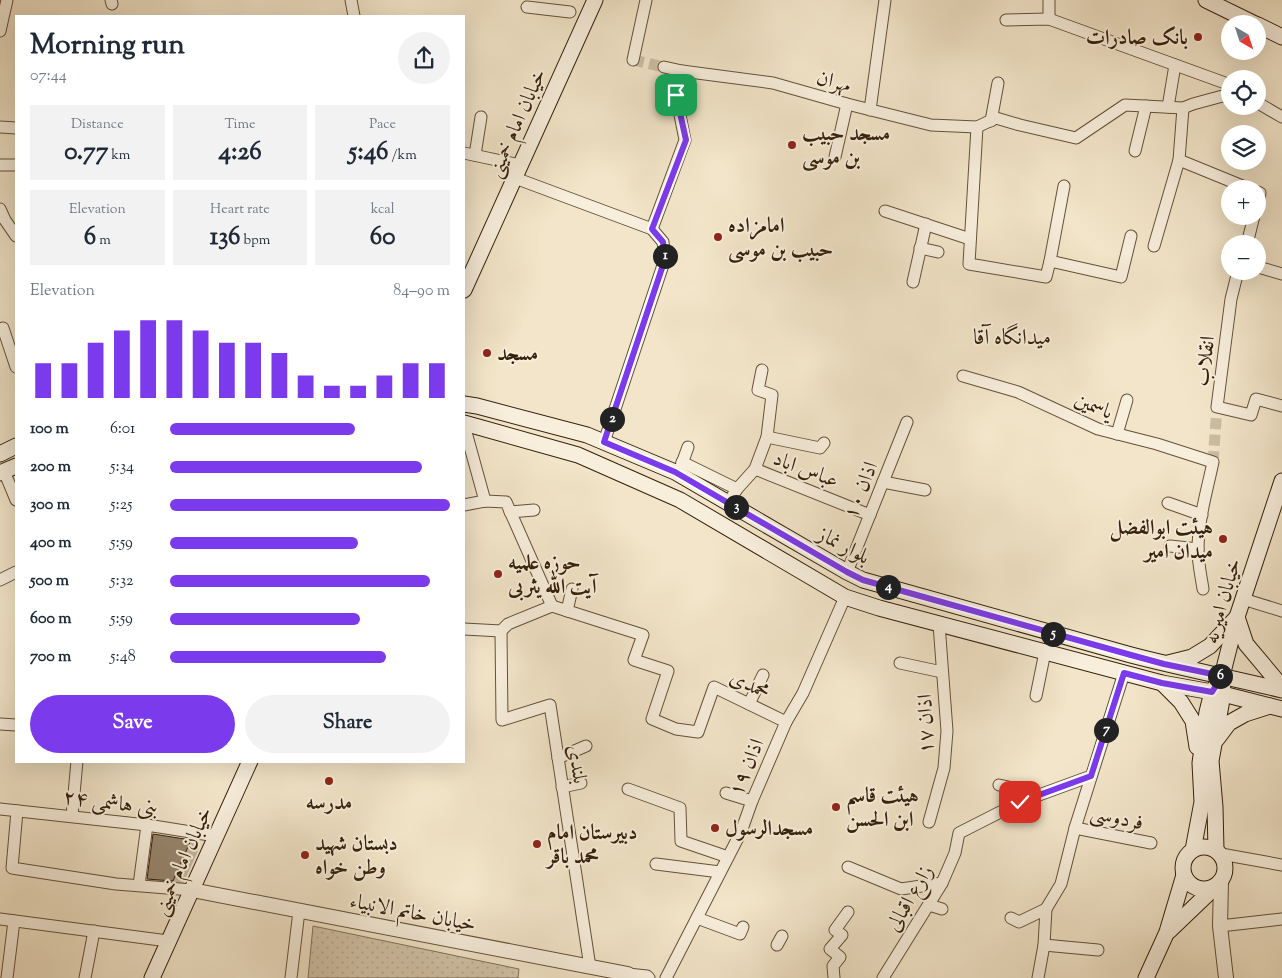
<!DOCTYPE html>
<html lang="en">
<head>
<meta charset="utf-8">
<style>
  :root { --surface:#fff; --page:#f2f2f3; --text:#1f2937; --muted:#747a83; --accent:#7c3aed }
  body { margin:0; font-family:"Sorts Mill Goudy",Amiri,serif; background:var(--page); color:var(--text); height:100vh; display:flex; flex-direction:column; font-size:19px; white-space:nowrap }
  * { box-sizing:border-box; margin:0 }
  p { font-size:16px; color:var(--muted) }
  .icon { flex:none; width:28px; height:28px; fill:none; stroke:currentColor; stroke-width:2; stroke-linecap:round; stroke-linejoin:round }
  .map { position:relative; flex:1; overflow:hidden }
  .details { position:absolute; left:15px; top:15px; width:450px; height:748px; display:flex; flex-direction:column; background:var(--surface); border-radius:0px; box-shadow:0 5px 20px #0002 }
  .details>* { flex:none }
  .needle { width:32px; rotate:141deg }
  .tools { position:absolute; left:1221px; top:15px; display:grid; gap:10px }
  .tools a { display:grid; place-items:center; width:45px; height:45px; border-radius:50%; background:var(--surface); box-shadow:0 5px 20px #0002; font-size:25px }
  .pin { position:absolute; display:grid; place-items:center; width:42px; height:42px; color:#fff; margin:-21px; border-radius:10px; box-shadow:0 2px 8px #0006 }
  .km { position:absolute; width:25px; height:25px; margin:-12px; border-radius:50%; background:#222; color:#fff; font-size:14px; line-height:25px; text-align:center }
  .round { display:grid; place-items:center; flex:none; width:52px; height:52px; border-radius:26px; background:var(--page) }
  .summary { display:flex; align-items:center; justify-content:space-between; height:85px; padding:0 15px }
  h1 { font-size:28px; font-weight:800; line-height:38px }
  .stats { display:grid; grid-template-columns:repeat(3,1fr); gap:8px; height:85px; padding:5px 15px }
  .stats div { display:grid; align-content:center; border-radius:0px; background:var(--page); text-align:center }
  .stats b { font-size:25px; font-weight:800 }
  .stats small { font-size:14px; font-weight:400 }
  .stats p { font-size:14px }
  .chart { height:140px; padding:10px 15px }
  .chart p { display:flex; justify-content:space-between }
  .chart svg { width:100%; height:90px; margin-top:5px; stroke:var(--accent); stroke-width:6 }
  .action { display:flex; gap:10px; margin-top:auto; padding:10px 15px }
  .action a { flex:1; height:58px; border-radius:30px; background:var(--accent); color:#fff; font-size:20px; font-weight:800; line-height:58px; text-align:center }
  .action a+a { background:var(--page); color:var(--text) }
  ul { padding:0 15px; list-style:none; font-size:16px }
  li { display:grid; grid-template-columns:80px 60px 1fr; align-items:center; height:38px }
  li i { height:12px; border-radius:6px; background:var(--accent) }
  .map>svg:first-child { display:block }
  .park { fill:url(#park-dots); stroke:#83725a }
  .shadow { fill:#0003 }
  .building { fill:#97866e; stroke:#34200b }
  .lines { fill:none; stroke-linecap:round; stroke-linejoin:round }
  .minor-tunnel { stroke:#ccbea3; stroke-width:11; stroke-dasharray:11 5.5; stroke-linecap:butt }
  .minor-casing { stroke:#64513a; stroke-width:13 }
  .tertiary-casing { stroke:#64513a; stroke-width:16 }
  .secondary-casing { stroke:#34200b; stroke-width:17 }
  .minor { stroke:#f7eedc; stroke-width:11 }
  .tertiary { stroke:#f7eedc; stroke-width:14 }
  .secondary { stroke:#f7eedc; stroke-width:15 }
  .route-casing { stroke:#fff; stroke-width:10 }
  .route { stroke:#7c3aed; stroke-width:6 }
  .poi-dot { fill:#8f2418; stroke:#f7eedc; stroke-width:2 }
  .labels { text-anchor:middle; stroke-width:4; stroke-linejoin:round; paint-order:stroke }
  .poi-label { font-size:21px; font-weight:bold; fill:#34200b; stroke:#f7eedc; text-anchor:start }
  .street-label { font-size:21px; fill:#34200b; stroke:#f7eedc }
  .neighbourhood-label { font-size:22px; fill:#34200b; stroke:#f7eedc }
</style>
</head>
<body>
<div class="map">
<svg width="1282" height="978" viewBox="0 0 1282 978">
  <defs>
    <pattern id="park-dots" width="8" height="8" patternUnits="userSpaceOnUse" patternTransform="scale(1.25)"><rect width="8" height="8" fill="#d2c4a9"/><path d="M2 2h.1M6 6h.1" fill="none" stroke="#b5a890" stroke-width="1.8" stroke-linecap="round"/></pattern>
  </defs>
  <rect width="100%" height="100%" fill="#f2e5c9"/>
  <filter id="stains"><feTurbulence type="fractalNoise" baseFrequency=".004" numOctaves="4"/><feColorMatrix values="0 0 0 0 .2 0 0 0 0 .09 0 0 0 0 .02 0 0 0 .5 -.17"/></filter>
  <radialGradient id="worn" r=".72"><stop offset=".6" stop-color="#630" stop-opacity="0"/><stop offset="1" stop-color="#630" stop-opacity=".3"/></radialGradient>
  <!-- park -->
  <polygon class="park" points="313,926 519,969 518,978 308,978"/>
  <!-- shadow -->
  <polygon class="shadow" points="154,835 191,841 199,849 181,888 157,887 149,879"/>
  <!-- building -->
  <polygon class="building" points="153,834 191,840 173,881 147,879"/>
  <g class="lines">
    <!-- minor-tunnel -->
    <g class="minor-tunnel">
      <polyline points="633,60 664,67"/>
      <polyline points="1213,462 1217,407"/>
    </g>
    <!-- minor casing -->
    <g class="minor-casing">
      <g id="minor">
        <polyline points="111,0 112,4"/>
        <polyline points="351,0 354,16"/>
        <polyline points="527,7 570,12"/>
        <polyline points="1049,19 1049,0"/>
        <polyline points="1006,20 1049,19 1225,83 1230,87"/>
        <polyline points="0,31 7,0"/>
        <polyline points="633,60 646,0"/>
        <polyline points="664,67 682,71 773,83 847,104 931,125 977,127 996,118 1020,125 1076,138 1125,105 1183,108 1193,104 1230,94"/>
        <polyline points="1258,103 1282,117"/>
        <polyline points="1168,107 1175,65"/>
        <polyline points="870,110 885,0"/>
        <polyline points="991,121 998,83"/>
        <polyline points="0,127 16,128"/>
        <polyline points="977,127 969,264 1046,277 1050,261 1064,186"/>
        <polyline points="1135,151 1146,106"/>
        <polyline points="464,153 520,165"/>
        <polyline points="475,155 481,117"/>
        <polyline points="835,157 847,104"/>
        <polyline points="1179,160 1250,189"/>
        <polyline points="0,165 16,165"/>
        <polyline points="515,178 652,229 685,140 676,95 682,71"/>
        <polyline points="1258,192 1260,193 1258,203"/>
        <polyline points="0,209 5,220 16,236"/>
        <polyline points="885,211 970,239"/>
        <polyline points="1247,244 1254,216"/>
        <polyline points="1154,246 1179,160 1183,108"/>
        <polyline points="920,248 938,252"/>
        <polyline points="1050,261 1121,277 1131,236"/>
        <polyline points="1258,267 1282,274"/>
        <polyline points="1238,271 1231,299 1217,407 1251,415 1256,399 1282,406"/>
        <polyline points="913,282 926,224"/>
        <polyline points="0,329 3,328 16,367"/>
        <path d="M963,376L1018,392L1098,429L1157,444L1213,462C1207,491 1198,520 1198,550C1198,563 1201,576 1203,589"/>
        <polyline points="464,425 485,501"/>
        <polyline points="1117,434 1127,400"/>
        <polyline points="767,437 820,448 824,443"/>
        <polyline points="604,442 665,259 663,242 652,229"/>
        <polyline points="682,462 737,489"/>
        <polyline points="680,469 688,447"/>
        <polyline points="755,469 870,515"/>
        <polyline points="4,471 16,500"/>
        <polyline points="883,482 925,490"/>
        <polyline points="728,503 737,489 755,469 767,437 772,395 758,390 762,370"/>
        <polyline points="1168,503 1202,515"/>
        <polyline points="464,505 485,501 506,502 552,606 508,624 501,631"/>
        <polyline points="510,512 534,510"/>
        <polyline points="1170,546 1198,549"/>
        <polyline points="847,572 907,422"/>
        <polyline points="0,580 16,572"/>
        <polyline points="1243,599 1282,611"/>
        <polyline points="552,606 643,635 634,660 668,671 652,719 676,729 698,732 714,687 786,722"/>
        <polyline points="567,611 572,589"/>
        <polyline points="464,629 501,631"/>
        <polyline points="501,631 502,720 550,705 590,967"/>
        <polyline points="900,663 942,672"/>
        <polyline points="1036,696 1045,652"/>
        <polyline points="749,704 763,675"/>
        <polyline points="0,724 16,725"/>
        <polyline points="558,758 586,746"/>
        <polyline points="999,785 1022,790 1020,802"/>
        <polyline points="562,787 581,783"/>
        <polyline points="628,789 680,808 681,841 728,857"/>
        <polyline points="726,793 752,801"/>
        <polyline points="0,809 147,825 216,836"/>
        <polyline points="17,811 12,868 116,884 192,890"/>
        <polyline points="72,816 77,761"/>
        <polyline points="929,822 944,768 947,731 939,624"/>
        <polyline points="1075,828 1151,843"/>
        <polyline points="1221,854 1282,865"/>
        <polyline points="656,864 720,872"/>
        <polyline points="848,867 901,889 942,883"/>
        <polyline points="139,885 147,825"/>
        <polyline points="929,905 942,909"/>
        <polyline points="697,918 740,934 743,927"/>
        <polyline points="1011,918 1019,922 1046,909"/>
        <polyline points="0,919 168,941"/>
        <polyline points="1220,926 1282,919"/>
        <polyline points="777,945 782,936"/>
        <polyline points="1044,945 1098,950"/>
        <polyline points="628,974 647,976 649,978"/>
        <polyline points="7,978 14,921"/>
        <polyline points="85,978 94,931"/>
        <polyline points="291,978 299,911"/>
        <polyline points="666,978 741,832 752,801 786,722 803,693 845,597"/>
        <polyline points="834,978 833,966 840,957 830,949 842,935 835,930 848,912"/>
        <polyline points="883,978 942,883 955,853 959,833 1020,802 1091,776"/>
        <polyline points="1038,978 1044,945 1046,909 1061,884 1075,828 1124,673"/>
      </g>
    </g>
    <!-- tertiary casing -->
    <g class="tertiary-casing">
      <g id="tertiary">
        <polyline points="1221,882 1220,926 1226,978"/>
        <polyline points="192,890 628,974 626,978"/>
      </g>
    </g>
    <!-- secondary casing -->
    <g class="secondary-casing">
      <g id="secondary">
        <polyline points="1206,0 1255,24"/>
        <polyline points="1258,25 1282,37"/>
        <polyline points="464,290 595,0"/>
        <path d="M464,404L477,406L587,435L675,472L847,572L863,580L1131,655C1181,668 1232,678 1282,690"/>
        <polyline points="464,423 578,455 680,500 845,597 879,608 1162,683 1223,694 1282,709"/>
        <polyline points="0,454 16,446"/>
        <polyline points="0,473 16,466"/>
        <polyline points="1168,663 1192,657 1210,646 1237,617 1246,644 1282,687"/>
        <polyline points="1162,683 1181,702 1193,721 1197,747"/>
        <polyline points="1217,739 1229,723 1245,714 1270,706"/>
        <circle cx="1204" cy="868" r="21"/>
        <polyline points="1193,850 1202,802 1200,763 1207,712 1212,692 1217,684"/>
        <polyline points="1216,850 1215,807 1211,761 1223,694 1222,676 1237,617 1282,481"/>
        <polyline points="1169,931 1215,887"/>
        <polyline points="152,978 250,761"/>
        <polyline points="1146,978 1167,932 1184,875"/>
      </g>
    </g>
    <!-- minor -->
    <use href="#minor" class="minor"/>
    <!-- tertiary -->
    <use href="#tertiary" class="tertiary"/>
    <!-- secondary -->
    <use href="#secondary" class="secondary"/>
  </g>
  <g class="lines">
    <!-- route casing -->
    <g class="route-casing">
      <polyline id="route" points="676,95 686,140 652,229 663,242 665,259 604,442 675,472 847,572 863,580 1131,655 1164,664 1222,676 1212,692 1162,683 1124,673 1091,776 1020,802"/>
    </g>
    <!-- route -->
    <use href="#route" class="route"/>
  </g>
  <!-- markers -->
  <g class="poi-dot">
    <circle cx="1198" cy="37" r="5"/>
    <circle cx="792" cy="145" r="5"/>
    <circle cx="718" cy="237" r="5"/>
    <circle cx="487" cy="353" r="5"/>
    <circle cx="1223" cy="539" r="5"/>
    <circle cx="498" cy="574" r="5"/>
    <circle cx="329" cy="781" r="5"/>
    <circle cx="836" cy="807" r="5"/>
    <circle cx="715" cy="828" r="5"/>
    <circle cx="537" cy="844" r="5"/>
    <circle cx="305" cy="855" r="5"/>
  </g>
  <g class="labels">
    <!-- poi labels -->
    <g class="poi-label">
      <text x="1188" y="44" text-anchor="end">بانک صادرات</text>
      <text x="802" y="140">مسجد حبیب<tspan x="802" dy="24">بن موسی</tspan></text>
      <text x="728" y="232">امامزاده<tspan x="728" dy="24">حبیب بن موسی</tspan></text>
      <text x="497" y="360">مسجد</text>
      <text x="1213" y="534" text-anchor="end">هیئت ابوالفضل<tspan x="1213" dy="24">میدان امیر</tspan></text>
      <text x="508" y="569">حوزه علمیه<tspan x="508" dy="24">آیت الله یثربی</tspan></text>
      <text x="846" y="802">هیئت قاسم<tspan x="846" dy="24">ابن الحسن</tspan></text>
      <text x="329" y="809" text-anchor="middle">مدرسه</text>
      <text x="725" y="835">مسجدالرسول</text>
      <text x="547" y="839">دبیرستان امام<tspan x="547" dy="24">محمد باقر</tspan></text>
      <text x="315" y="850">دبستان شهید<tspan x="315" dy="24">وطن خواه</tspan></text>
    </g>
    <!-- street labels -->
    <g class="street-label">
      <text transform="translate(834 81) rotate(15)" y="7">مهران</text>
      <text transform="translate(516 123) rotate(-66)" y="7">خیابان امام خمینی</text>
      <text transform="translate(1204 361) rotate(-82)" y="7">انقلاب</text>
      <text transform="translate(1094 405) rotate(23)" y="7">یاسمین</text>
      <text transform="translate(806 469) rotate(21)" y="7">عباس اباد</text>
      <text transform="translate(860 490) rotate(-68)" y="7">اذان ۱۰</text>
      <text transform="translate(844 545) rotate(28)" y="7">بلوار نماز</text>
      <text transform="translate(1222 601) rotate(-74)" y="7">خیابان امیریه</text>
      <text transform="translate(750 684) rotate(25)" y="7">محمدی</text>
      <text transform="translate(925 724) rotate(-91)" y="7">اذان ۱۷</text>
      <text transform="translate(578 764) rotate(81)" y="7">بلندی</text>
      <text transform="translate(746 767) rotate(-67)" y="7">اذان ۱۹</text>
      <text transform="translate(111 802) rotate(7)" y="7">بنی هاشمی ۲۴</text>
      <text transform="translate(1117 817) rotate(12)" y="7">فردوسی</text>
      <text transform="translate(182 861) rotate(-66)" y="7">خیابان امام خمینی</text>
      <text transform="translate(909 898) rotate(-60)" y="7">زارع اقبالی</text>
      <text transform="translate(413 912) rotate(11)" y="7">خیابان خاتم الانبیاء</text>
    </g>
    <!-- neighbourhood labels -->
    <g class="neighbourhood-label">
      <text x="1012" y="344">میدانگاه آقا</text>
    </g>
  </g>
  <rect width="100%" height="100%" filter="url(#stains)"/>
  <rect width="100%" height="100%" fill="url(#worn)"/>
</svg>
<div class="tools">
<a><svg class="needle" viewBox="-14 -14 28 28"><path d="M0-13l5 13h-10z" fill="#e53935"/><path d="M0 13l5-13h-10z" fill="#747a83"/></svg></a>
<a><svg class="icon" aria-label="locate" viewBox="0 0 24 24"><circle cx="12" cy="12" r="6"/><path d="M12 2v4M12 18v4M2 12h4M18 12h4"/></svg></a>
<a><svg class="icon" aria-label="layers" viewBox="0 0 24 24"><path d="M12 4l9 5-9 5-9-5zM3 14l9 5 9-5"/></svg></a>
<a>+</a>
<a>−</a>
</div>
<div class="pin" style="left:676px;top:95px;background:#1e9e55"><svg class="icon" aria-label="arrive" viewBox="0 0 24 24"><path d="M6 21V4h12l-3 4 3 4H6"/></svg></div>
<div class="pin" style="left:1020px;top:802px;background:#d93025"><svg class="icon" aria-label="check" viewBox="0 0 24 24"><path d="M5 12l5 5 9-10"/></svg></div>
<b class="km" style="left:665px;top:256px">1</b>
<b class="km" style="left:612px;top:419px">2</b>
<b class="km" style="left:736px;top:507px">3</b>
<b class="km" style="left:888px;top:587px">4</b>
<b class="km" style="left:1053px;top:634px">5</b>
<b class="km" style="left:1220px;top:676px">6</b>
<b class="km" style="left:1106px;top:730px">7</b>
<section class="details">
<div class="summary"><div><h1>Morning run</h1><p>07:44</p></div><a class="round"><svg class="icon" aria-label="share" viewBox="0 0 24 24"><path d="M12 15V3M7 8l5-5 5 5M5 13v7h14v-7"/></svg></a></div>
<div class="stats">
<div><p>Distance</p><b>0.77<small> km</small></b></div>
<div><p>Time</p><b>4:26</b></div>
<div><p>Pace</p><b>5:46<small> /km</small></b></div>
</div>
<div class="stats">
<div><p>Elevation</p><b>6<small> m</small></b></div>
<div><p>Heart rate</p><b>136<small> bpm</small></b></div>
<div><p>kcal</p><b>60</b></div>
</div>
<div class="chart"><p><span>Elevation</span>84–90 m</p>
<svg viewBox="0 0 160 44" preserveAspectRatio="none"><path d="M5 44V27M15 44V27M25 44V17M35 44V11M45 44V6M55 44V6M65 44V11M75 44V17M85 44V17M95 44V22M105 44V33M115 44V38M125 44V38M135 44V33M145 44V27M155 44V27"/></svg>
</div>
<ul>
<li><b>100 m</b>6:01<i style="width:66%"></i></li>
<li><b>200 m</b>5:34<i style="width:90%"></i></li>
<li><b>300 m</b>5:25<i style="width:100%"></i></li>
<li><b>400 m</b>5:59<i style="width:67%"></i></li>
<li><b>500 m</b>5:32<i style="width:93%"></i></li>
<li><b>600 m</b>5:59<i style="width:68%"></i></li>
<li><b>700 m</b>5:48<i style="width:77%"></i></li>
</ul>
<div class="action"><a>Save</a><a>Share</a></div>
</section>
</div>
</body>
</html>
